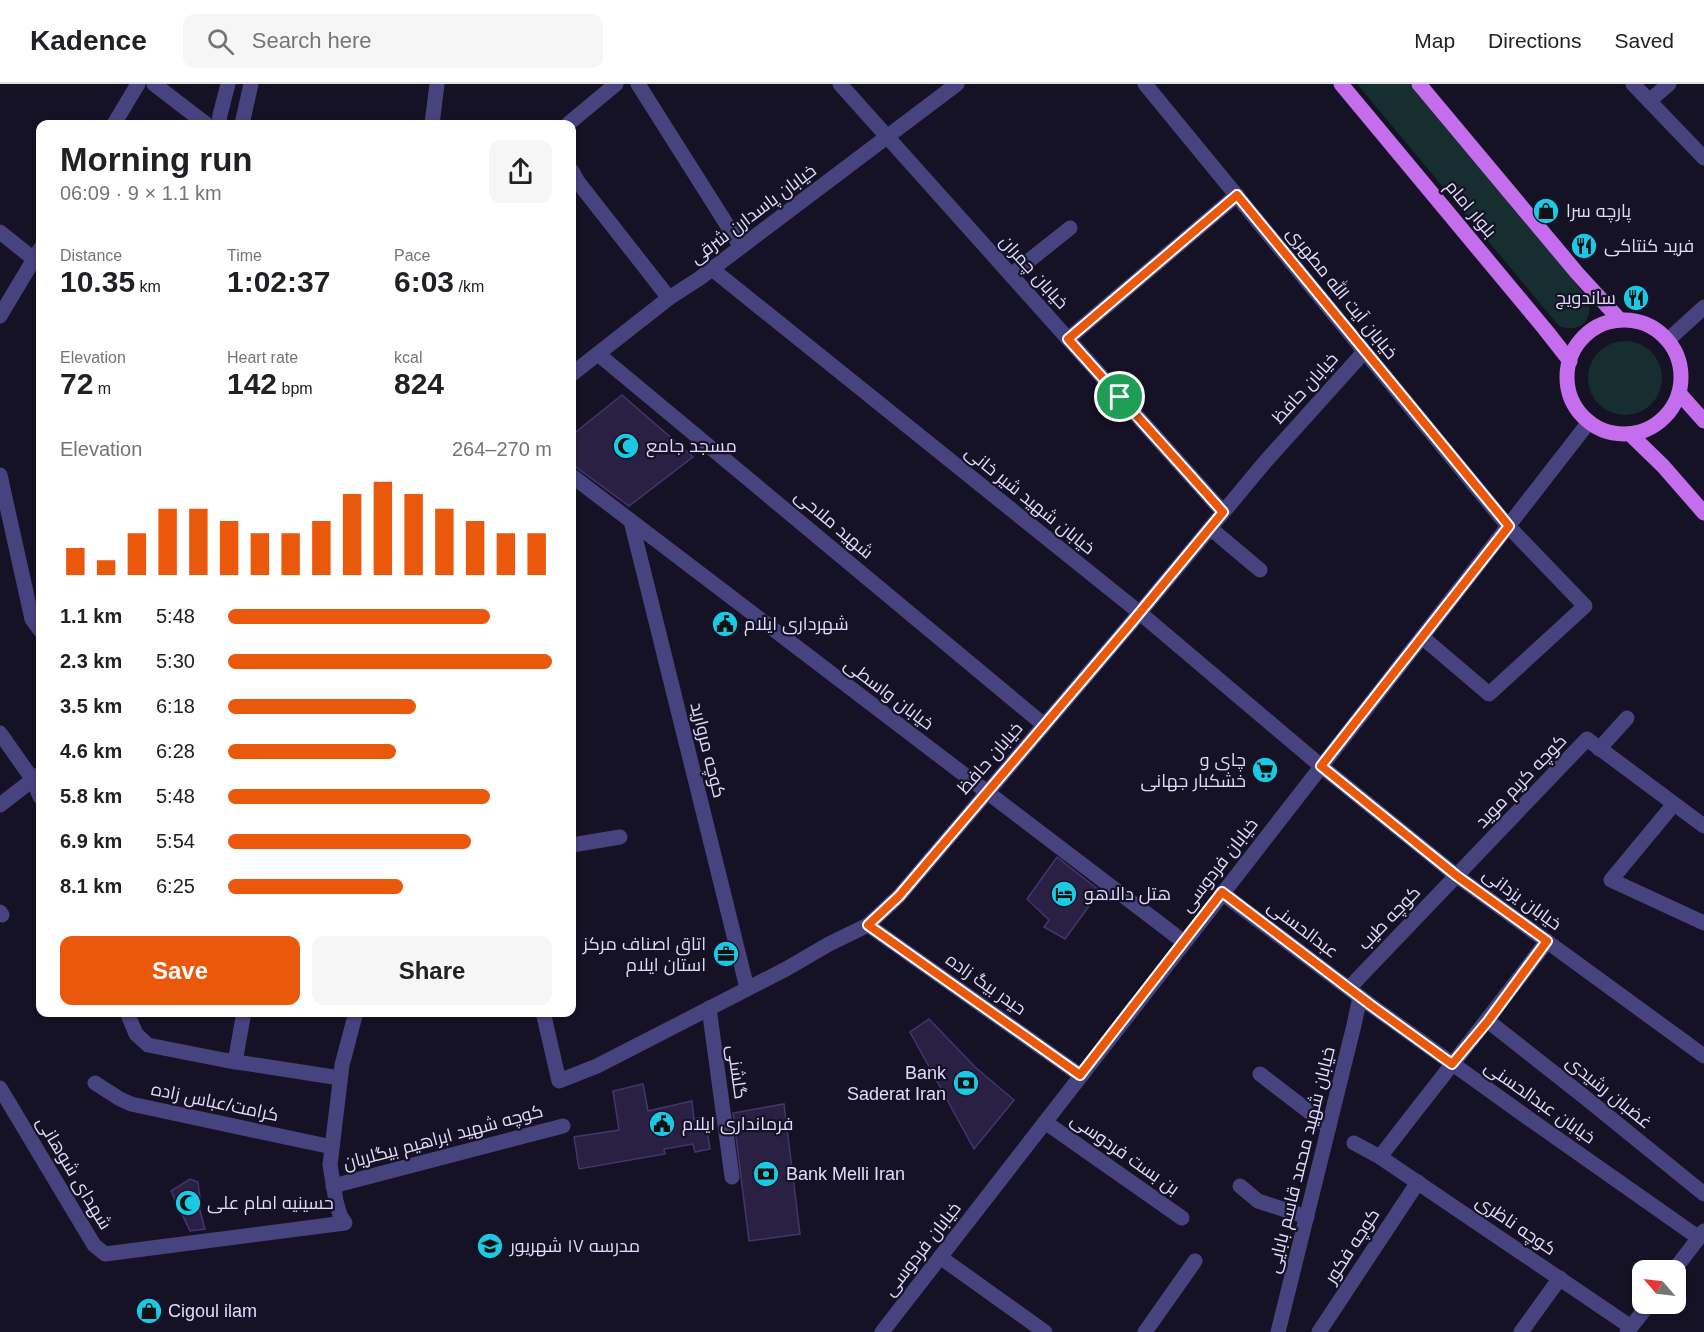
<!DOCTYPE html>
<html lang="en">
<head>
<meta charset="utf-8">
<style>
  :root { --surface:#fff; --page:#f6f6f6; --text:#202124; --muted:#757577; --line:#e0e0e0; --accent:#ea580c }
  body { margin:0; font-family:Helvetica,Cairo,sans-serif; background:var(--page); color:var(--text); height:100vh; display:flex; flex-direction:column; font-size:22px; white-space:nowrap }
  * { box-sizing:border-box; margin:0 }
  p { font-size:20px; color:var(--muted) }
  .icon { flex:none; width:33px; height:33px; fill:none; stroke:currentColor; stroke-width:2; stroke-linecap:round; stroke-linejoin:round }
  .map { position:relative; flex:1; overflow:hidden }
  .side { position:absolute; left:36px; top:36px; width:540px; height:897px; display:flex; flex-direction:column; background:var(--surface); border-radius:12px; box-shadow:0 2px 4px #0004 }
  .side>* { flex:none }
  .needle { width:39px; rotate:298deg }
  .tools { position:absolute; left:1632px; top:1176px; display:grid; gap:12px }
  .tools a { display:grid; place-items:center; width:54px; height:54px; border-radius:12px; background:var(--surface); box-shadow:0 2px 4px #0004; font-size:30px }
  .pin { position:absolute; display:grid; place-items:center; width:51px; height:51px; color:#fff; margin:-26px; border:3px solid #fff; border-radius:50%; box-shadow:0 2px 6px #0007 }
  .round { display:grid; place-items:center; flex:none; width:63px; height:63px; border-radius:12px; background:var(--page) }
  .head { display:flex; align-items:center; justify-content:space-between; height:102px; padding:0 24px }
  h1 { font-size:33px; font-weight:700; line-height:45px }
  .stats { display:grid; grid-template-columns:repeat(3,1fr); gap:9px; height:102px; padding:6px 24px }
  .stats div { display:grid; align-content:center }
  .stats b { font-size:30px; font-weight:700 }
  .stats small { font-size:16px; font-weight:400 }
  .stats p { font-size:16px }
  .chart { height:168px; padding:12px 24px }
  .chart p { display:flex; justify-content:space-between }
  .chart svg { width:100%; height:108px; margin-top:6px; stroke:var(--accent); stroke-width:6 }
  .primary-button { display:flex; gap:12px; margin-top:auto; padding:12px 24px }
  .primary-button a { flex:1; height:69px; border-radius:12px; background:var(--accent); color:#fff; font-size:24px; font-weight:700; line-height:69px; text-align:center }
  .primary-button a+a { background:var(--page); color:var(--text) }
  ul { padding:0 24px; list-style:none; font-size:20px }
  li { display:grid; grid-template-columns:96px 72px 1fr; align-items:center; height:45px }
  li i { height:15px; border-radius:8px; background:var(--accent) }
  header { display:flex; align-items:center; gap:36px; box-sizing:border-box; height:84px; padding:0 30px; background:var(--surface); border-bottom:2px solid var(--line) }
  header strong { font-size:28px }
  nav { display:flex; gap:33px; margin-inline-start:auto; font-size:21px }
  .search { width:420px; height:54px; background:var(--page); display:flex; align-items:center; gap:15px; box-sizing:border-box; padding:0 21px; border-radius:12px; color:var(--muted); font-size:22px }
  .map>svg:first-child { display:block }
  .green { fill:#162e2f }
  .building { fill:#292044; stroke:#43356e; stroke-width:1.5 }
  .lines { fill:none; stroke-linecap:round; stroke-linejoin:round }
  .minor { stroke:#47437f; stroke-width:15 }
  .major { stroke:#c46eee; stroke-width:15 }
  .route-casing { stroke:#fff; stroke-width:12 }
  .route { stroke:#ea580c; stroke-width:8 }
  .labels { text-anchor:middle; stroke-width:4.5; stroke-linejoin:round; paint-order:stroke }
  .street-label { font-size:18px; fill:#e0dbfb; stroke:#161225 }
  .poi-label { font-size:18px; fill:#e0dbfb; stroke:#161225; text-anchor:start }
</style>
</head>
<body>
<header>
<strong>Kadence</strong>
<div class="search"><svg class="icon" aria-label="search" viewBox="0 0 24 24"><circle cx="10" cy="10" r="6"/><path d="M15 15l6 6"/></svg>Search here</div>
<nav><a>Map</a><a>Directions</a><a>Saved</a></nav>
</header>
<div class="map">
<svg width="1704" height="1248" viewBox="0 0 1704 1248">
  <rect width="100%" height="100%" fill="#161225"/>
  <!-- green -->
  <g class="green">
    <path d="M1357,0H1410L1587,213C1593,225 1588,243 1573,244C1568,245 1563,243 1559,242Z"/>
    <circle cx="1625" cy="294" r="37"/>
  </g>
  <!-- building -->
  <g class="building">
    <polygon points="622,311 693,373 629,422 572,380 572,351"/>
    <polygon points="1057,773 1100,807 1065,855 1044,843 1049,836 1027,815"/>
    <polygon points="929,935 975,983 1014,1016 974,1065 910,948"/>
    <polygon points="643,1000 648,1027 692,1017 694,1035 705,1033 710,1065 695,1068 693,1060 664,1065 665,1070 579,1085 574,1053 619,1046 613,1007"/>
    <polygon points="784,1020 800,1150 749,1157 733,1029"/>
    <polygon points="190,1095 198,1098 200,1114 199,1123 205,1145 190,1147 171,1107"/>
  </g>
  <g class="lines">
    <!-- minor -->
    <g class="minor">
      <polyline points="154,0 206,40"/>
      <polyline points="638,0 741,163"/>
      <polyline points="840,0 1223,428"/>
      <polyline points="1145,0 1508,442 1585,522 1489,610 1422,553"/>
      <polyline points="1633,0 1704,74"/>
      <polyline points="1649,17 1669,0"/>
      <polyline points="114,40 138,0"/>
      <polyline points="219,40 220,31 228,0"/>
      <polyline points="242,40 251,0"/>
      <polyline points="432,40 437,0"/>
      <polyline points="568,40 616,0"/>
      <polyline points="572,87 578,98 669,214"/>
      <polyline points="0,148 40,180"/>
      <polyline points="712,185 1140,529 1321,682 1457,792 1704,972"/>
      <polyline points="1011,191 1070,144"/>
      <polyline points="0,232 40,165"/>
      <polyline points="1068,255 1237,111"/>
      <polyline points="1668,256 1704,223"/>
      <polyline points="598,270 1044,641"/>
      <polyline points="572,290 669,214 700,194 741,163 957,0"/>
      <polyline points="0,391 32,535 40,546"/>
      <polyline points="572,392 1184,858"/>
      <polyline points="631,437 747,904"/>
      <polyline points="1210,444 1260,486"/>
      <polyline points="0,649 33,696 40,713"/>
      <polyline points="1599,665 1627,634"/>
      <polyline points="1674,720 1611,796 1704,839"/>
      <polyline points="0,721 40,690"/>
      <polyline points="572,761 620,753"/>
      <polyline points="1222,809 1372,922 1531,1036 1699,1154"/>
      <polyline points="0,828 2,831"/>
      <polyline points="868,841 1080,991"/>
      <polyline points="1349,904 1587,655 1704,742"/>
      <polyline points="709,924 732,1093"/>
      <polyline points="127,928 136,950 148,961 224,976 340,994"/>
      <polyline points="543,928 559,997 597,982 786,885 829,860 868,841 899,812 1132,538 1265,378 1364,268"/>
      <polyline points="1488,937 1582,1011 1704,1110"/>
      <polyline points="235,978 244,928"/>
      <polyline points="1260,990 1329,1043"/>
      <polyline points="95,999 120,1015 131,1020 332,1063"/>
      <polyline points="0,1004 94,1161 105,1170 345,1139 340,1131 336,1117 330,1081 342,981 356,928"/>
      <polyline points="1045,1038 1182,1134"/>
      <polyline points="1354,1059 1380,1073 1631,1243"/>
      <path d="M1380,1073C1435,1001 1493,930 1547,857"/>
      <polyline points="333,1102 563,1042"/>
      <polyline points="1240,1102 1258,1117 1307,1133"/>
      <polyline points="940,1173 1045,1248"/>
      <polyline points="1674,1186 1704,1147"/>
      <polyline points="882,1248 1589,338"/>
      <polyline points="1145,1248 1195,1177"/>
      <polyline points="1278,1248 1354,941 1360,913"/>
      <polyline points="1319,1248 1418,1098"/>
      <polyline points="1521,1248 1560,1194"/>
      <polyline points="1627,1248 1649,1220"/>
    </g>
    <!-- major -->
    <g class="major">
      <polyline points="1341,0 1544,244 1570,277"/>
      <polyline points="1419,0 1577,189 1620,236"/>
      <circle cx="1624" cy="293" r="57"/>
      <polyline points="1679,309 1704,337"/>
      <polyline points="1630,350 1663,382 1704,429"/>
    </g>
  </g>
  <g class="lines">
    <!-- route casing -->
    <g class="route-casing">
      <polygon id="route" points="1237,111 1509,442 1321,682 1457,792 1547,857 1488,937 1452,980 1372,922 1222,808 1080,991 868,841 899,812 1132,538 1223,428 1068,255"/>
    </g>
    <!-- route -->
    <use href="#route" class="route"/>
  </g>
  <!-- icons -->
  <defs>
    <g id="shop-disc" transform="scale(1.35)"><circle r="9.5" fill="#1cc9e5" stroke="#161225"/><path d="M-5-2.5h2.3a2.7 3.5 0 0 1 5.4 0H5L5.5 6h-11ZM-1.5-2.5h3a1.5 2.3 0 0 0-3 0Z" fill="#111"/></g>
    <g id="restaurant-disc" transform="scale(1.35)"><circle r="9.5" fill="#1cc9e5" stroke="#161225"/><path d="M-5-6h1v4h1v-4h1v4h1v-4h1v5L-1.5 .5V6h-2V.5L-5-1ZM5-6V6H3V1.5H1.5Q1.5-4 5-6Z" fill="#111"/></g>
    <g id="mosque-disc" transform="scale(1.35)"><circle r="9.5" fill="#1cc9e5" stroke="#161225"/><path d="M3.5-4.9A6 6 0 1 0 3.5 4.9A5 5 0 1 1 3.5-4.9Z" fill="#111"/></g>
    <g id="civic-disc" transform="scale(1.35)"><circle r="9.5" fill="#1cc9e5" stroke="#161225"/><path d="M-.6-6.5H3V-4.5H.6V-3L4-1V1h2V6H-6V1h2V-1L-.6-3ZM-1.2 2.5V6h2.4V2.5Z" fill="#111"/></g>
    <g id="supermarket-disc" transform="scale(1.35)"><circle r="9.5" fill="#1cc9e5" stroke="#161225"/><path d="M-6-5.5h2.5l.6 2H6L4.5 2H-2.5L-4.4-4H-6ZM-1.5 3.2a1.3 1.3 0 1 0 .1 0ZM3 3.2a1.3 1.3 0 1 0 .1 0Z" fill="#111"/></g>
    <g id="hotel-disc" transform="scale(1.35)"><circle r="9.5" fill="#1cc9e5" stroke="#161225"/><path d="M-6-4.5h1.5V1H6V5H4.5V3h-9V5H-6ZM-4 0a1.8 1.8 0 1 1 3.6 0ZM.5 0V-2.5h3Q6-2.5 6 0Z" fill="#111"/></g>
    <g id="office-disc" transform="scale(1.35)"><circle r="9.5" fill="#1cc9e5" stroke="#161225"/><path d="M-6-3h4V-5.5h4V-3h4V5H-6ZM-1-4.5V-3h2v-1.5ZM-6 0V1H6V0Z" fill="#111"/></g>
    <g id="bank-disc" transform="scale(1.35)"><circle r="9.5" fill="#1cc9e5" stroke="#161225"/><path d="M-6-4H6V4H-6ZM0-2.3a2.3 2.3 0 1 0 0 4.6a2.3 2.3 0 1 0 0-4.6Z" fill="#111"/></g>
    <g id="school-disc" transform="scale(1.35)"><circle r="9.5" fill="#1cc9e5" stroke="#161225"/><path d="M0-5L7-2L0 1L-7-2ZM-4 1L0 2.5L4 1V4Q0 6-4 4Z" fill="#111"/></g>
  </defs>
  <g fill-rule="evenodd">
    <use href="#shop-disc" x="1546" y="127"/>
    <use href="#restaurant-disc" x="1584" y="162"/>
    <use href="#restaurant-disc" x="1636" y="214"/>
    <use href="#mosque-disc" x="626" y="362"/>
    <use href="#civic-disc" x="725" y="540"/>
    <use href="#supermarket-disc" x="1265" y="686"/>
    <use href="#hotel-disc" x="1064" y="810"/>
    <use href="#office-disc" x="726" y="870"/>
    <use href="#bank-disc" x="966" y="999"/>
    <use href="#civic-disc" x="662" y="1040"/>
    <use href="#bank-disc" x="766" y="1090"/>
    <use href="#mosque-disc" x="188" y="1119"/>
    <use href="#school-disc" x="490" y="1162"/>
    <use href="#shop-disc" x="149" y="1227"/>
  </g>
  <g class="labels">
    <!-- street labels -->
    <g class="street-label">
      <text transform="translate(1471 125) rotate(50)" y="6">بلوار امام</text>
      <text transform="translate(753 130) rotate(-37)" y="6">خیابان پاسدارن شرقی</text>
      <text transform="translate(1034 188) rotate(48)" y="6">خیابان چمران</text>
      <text transform="translate(1342 209) rotate(51)" y="6">خیابان آیت الله مطهری</text>
      <text transform="translate(1305 304) rotate(-48)" y="6">خیابان حافظ</text>
      <text transform="translate(1030 416) rotate(39)" y="6">خیابان شهید شیر خانی</text>
      <text transform="translate(834 440) rotate(40)" y="6">شهید ملاحی</text>
      <text transform="translate(889 610) rotate(37)" y="6">خیابان واسطی</text>
      <text transform="translate(708 666) rotate(76)" y="6">کوچه مروارید</text>
      <text transform="translate(990 674) rotate(-49)" y="6">خیابان حافظ</text>
      <text transform="translate(1521 697) rotate(-46)" y="6">کوچه کریم موید</text>
      <text transform="translate(1219 781) rotate(-52)" y="6">خیابان فردوسی</text>
      <text transform="translate(1522 815) rotate(36)" y="6">خیابان یزدانی</text>
      <text transform="translate(1389 834) rotate(-46)" y="6">کوچه طیب</text>
      <text transform="translate(1303 845) rotate(37)" y="6">عبدالحسنی</text>
      <text transform="translate(986 900) rotate(35)" y="6">حیدر بیگ زاده</text>
      <text transform="translate(737 988) rotate(82)" y="6">گلشنی</text>
      <text transform="translate(1609 1008) rotate(39)" y="6">غضبان رشیدی</text>
      <text transform="translate(215 1018) rotate(12)" y="6">کرامت/عباس زاده</text>
      <text transform="translate(1540 1018) rotate(35)" y="6">خیابان عبدالحسنی</text>
      <text transform="translate(443 1053) rotate(-15)" y="6">کوچه شهید ابراهیم بیگلریان</text>
      <text transform="translate(1125 1070) rotate(35)" y="6">بن بست فردوسی</text>
      <text transform="translate(1301 1076) rotate(-76)" y="6">خیابان شهید محمد قاسم بابایی</text>
      <text transform="translate(74 1089) rotate(59)" y="6">شهدای شوهانی</text>
      <text transform="translate(1516 1141) rotate(34)" y="6">کوچه ناظری</text>
      <text transform="translate(1352 1162) rotate(-57)" y="6">کوچه فکور</text>
      <text transform="translate(922 1165) rotate(-52)" y="6">خیابان فردوسی</text>
    </g>
    <!-- poi labels -->
    <g class="poi-label">
      <text x="1566" y="133">پارچه سرا</text>
      <text x="1604" y="168">فرید کنتاکی</text>
      <text x="1616" y="220" text-anchor="end">ساندویچ</text>
      <text x="646" y="368">مسجد جامع</text>
      <text x="744" y="546">شهرداری ایلام</text>
      <text x="1246" y="682" text-anchor="end">چای و<tspan x="1246" dy="21">خشکبار جهانی</tspan></text>
      <text x="1084" y="816">هتل دالاهو</text>
      <text x="706" y="866" text-anchor="end">اتاق اصناف مرکز<tspan x="706" dy="21">استان ایلام</tspan></text>
      <text x="946" y="995" text-anchor="end">Bank<tspan x="946" dy="21">Saderat Iran</tspan></text>
      <text x="682" y="1046">فرمانداری ایلام</text>
      <text x="786" y="1096">Bank Melli Iran</text>
      <text x="207" y="1125">حسینیه امام علی</text>
      <text x="510" y="1168">مدرسه ۱۷ شهریور</text>
      <text x="168" y="1233">Cigoul ilam</text>
    </g>
  </g>
</svg>
<div class="tools">
<a><svg class="needle" viewBox="-14 -14 28 28"><path d="M0-13l5 13h-10z" fill="#e53935"/><path d="M0 13l5-13h-10z" fill="#757577"/></svg></a>
</div>
<div class="pin" style="left:1120px;top:313px;background:#1e9e55"><svg class="icon" aria-label="arrive" viewBox="0 0 24 24"><path d="M6 21V4h12l-3 4 3 4H6"/></svg></div>
<section class="side">
<div class="head"><div><h1>Morning run</h1><p>06:09 · 9 × 1.1 km</p></div><a class="round"><svg class="icon" aria-label="share" viewBox="0 0 24 24"><path d="M12 15V3M7 8l5-5 5 5M5 13v7h14v-7"/></svg></a></div>
<div class="stats">
<div><p>Distance</p><b>10.35<small> km</small></b></div>
<div><p>Time</p><b>1:02:37</b></div>
<div><p>Pace</p><b>6:03<small> /km</small></b></div>
</div>
<div class="stats">
<div><p>Elevation</p><b>72<small> m</small></b></div>
<div><p>Heart rate</p><b>142<small> bpm</small></b></div>
<div><p>kcal</p><b>824</b></div>
</div>
<div class="chart"><p><span>Elevation</span>264–270 m</p>
<svg viewBox="0 0 160 44" preserveAspectRatio="none"><path d="M5 44V33M15 44V38M25 44V27M35 44V17M45 44V17M55 44V22M65 44V27M75 44V27M85 44V22M95 44V11M105 44V6M115 44V11M125 44V17M135 44V22M145 44V27M155 44V27"/></svg>
</div>
<ul>
<li><b>1.1 km</b>5:48<i style="width:81%"></i></li>
<li><b>2.3 km</b>5:30<i style="width:100%"></i></li>
<li><b>3.5 km</b>6:18<i style="width:58%"></i></li>
<li><b>4.6 km</b>6:28<i style="width:52%"></i></li>
<li><b>5.8 km</b>5:48<i style="width:81%"></i></li>
<li><b>6.9 km</b>5:54<i style="width:75%"></i></li>
<li><b>8.1 km</b>6:25<i style="width:54%"></i></li>
</ul>
<div class="primary-button"><a>Save</a><a>Share</a></div>
</section>
</div>
</body>
</html>
